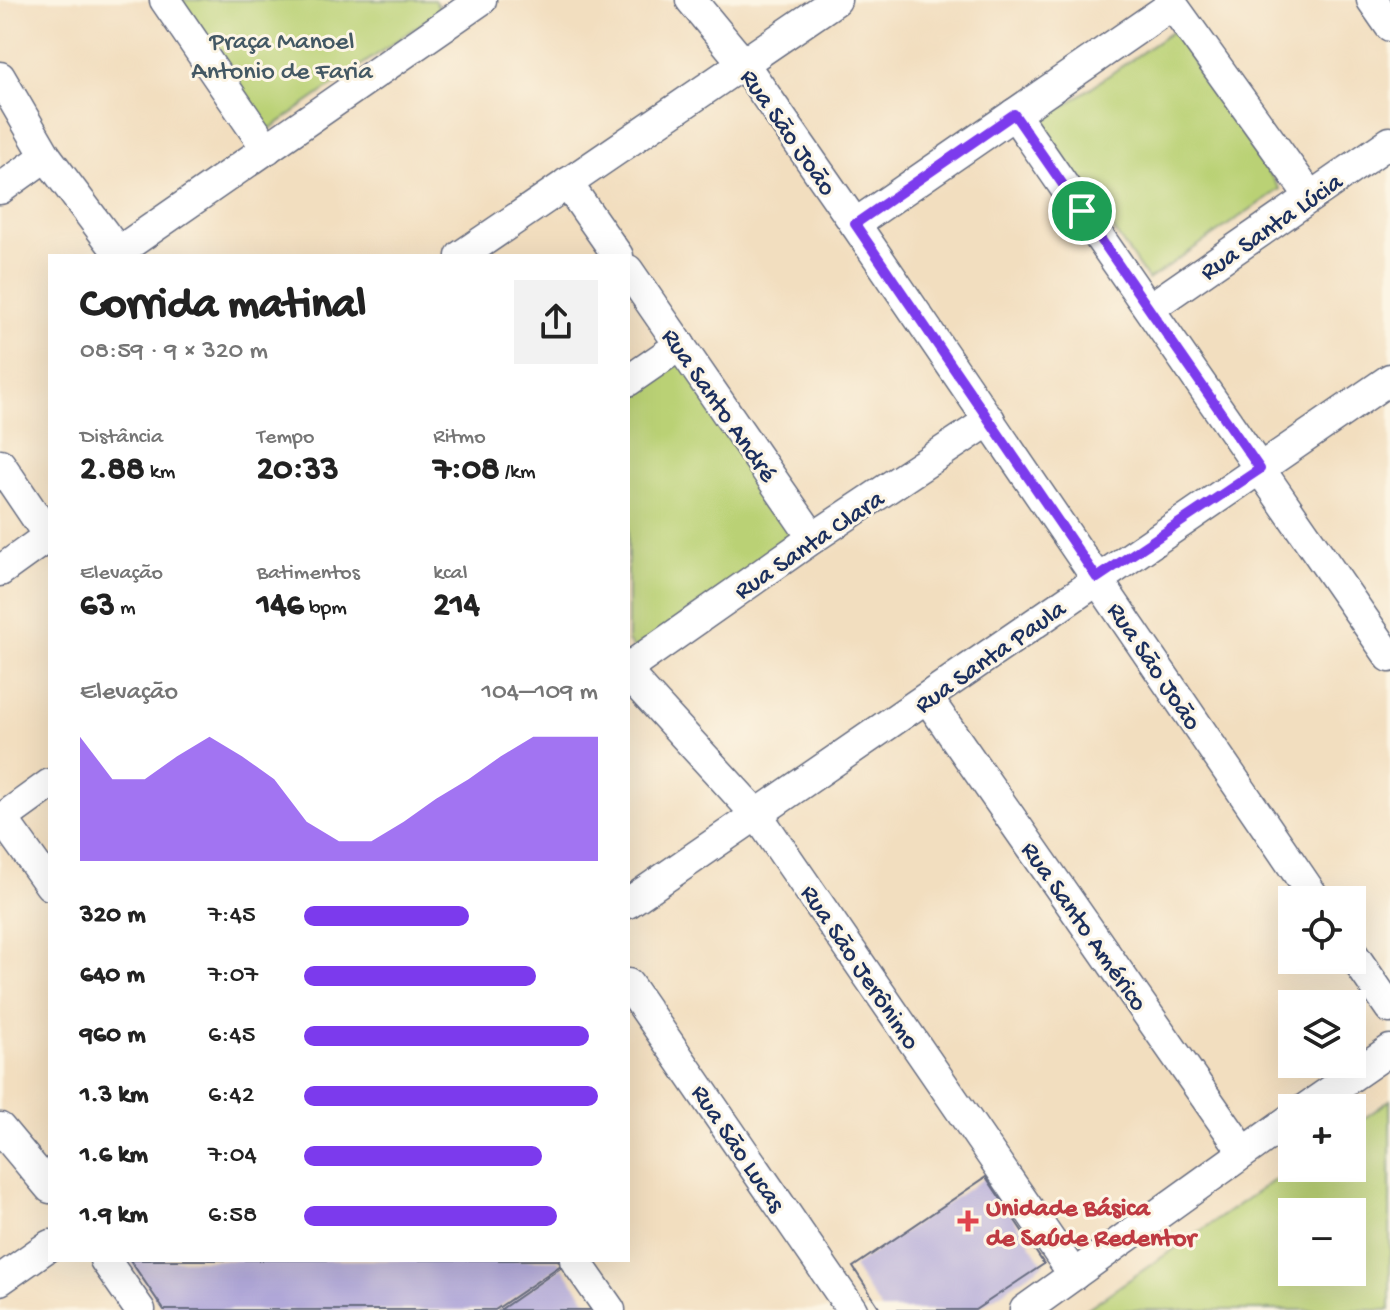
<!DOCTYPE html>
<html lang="pt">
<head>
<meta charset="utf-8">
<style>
  :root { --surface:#fff; --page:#f2f2f2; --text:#222; --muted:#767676; --accent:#7c3aed }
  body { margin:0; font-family:"Gochi Hand",sans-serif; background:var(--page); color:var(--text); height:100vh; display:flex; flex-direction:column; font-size:30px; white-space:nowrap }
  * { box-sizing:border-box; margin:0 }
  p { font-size:26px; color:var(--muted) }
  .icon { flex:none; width:44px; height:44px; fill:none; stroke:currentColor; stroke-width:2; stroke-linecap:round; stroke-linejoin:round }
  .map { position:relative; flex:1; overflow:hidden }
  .side { position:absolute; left:48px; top:254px; width:582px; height:1008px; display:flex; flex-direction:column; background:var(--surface); border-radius:0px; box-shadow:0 8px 32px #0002 }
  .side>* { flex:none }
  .controls { position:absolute; left:1278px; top:886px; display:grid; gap:16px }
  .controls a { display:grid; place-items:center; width:88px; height:88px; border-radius:0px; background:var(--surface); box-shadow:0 8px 32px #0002; font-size:40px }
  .pin { position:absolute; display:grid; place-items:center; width:68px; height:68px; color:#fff; margin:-34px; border:4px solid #fff; border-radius:50%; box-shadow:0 2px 8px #0007 }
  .round { display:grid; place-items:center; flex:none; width:84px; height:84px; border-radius:0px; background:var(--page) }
  .overview { display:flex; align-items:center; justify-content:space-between; height:136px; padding:0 32px }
  h1 { font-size:44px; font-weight:800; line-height:60px }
  .figures { display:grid; grid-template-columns:repeat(3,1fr); gap:12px; height:136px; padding:8px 32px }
  .figures div { display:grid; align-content:center }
  .figures b { font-size:34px; font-weight:800 }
  .figures small { font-size:22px; font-weight:400 }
  .figures p { font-size:22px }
  .chart { height:224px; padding:16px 32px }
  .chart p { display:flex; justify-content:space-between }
  .chart svg { width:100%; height:144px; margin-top:8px; fill:var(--accent); opacity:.7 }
  ul { padding:0 32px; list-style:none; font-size:26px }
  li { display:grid; grid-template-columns:128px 96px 1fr; align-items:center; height:60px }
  li i { height:20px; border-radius:10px; background:var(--accent) }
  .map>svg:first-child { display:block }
  .green { fill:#bad175; stroke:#6a806a; stroke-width:2; fill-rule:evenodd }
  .building { fill:#b1a8d9 }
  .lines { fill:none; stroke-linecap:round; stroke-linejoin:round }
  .minor-casing { stroke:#666c80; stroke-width:33 }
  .minor { stroke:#fff; stroke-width:30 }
  .route-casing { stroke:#fff; stroke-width:16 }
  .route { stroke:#7c3aed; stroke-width:10 }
  .health-dot { fill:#e0444e; stroke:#fcf5e5; stroke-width:3 }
  .labels { text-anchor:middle; stroke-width:6; stroke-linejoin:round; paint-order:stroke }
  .park-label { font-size:26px; fill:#435864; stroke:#fcf5e5 }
  .street-label { font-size:26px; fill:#1b2f5e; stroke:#fcf5e5 }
  .health-label { font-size:26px; font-weight:bold; fill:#be3a42; stroke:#fcf5e5; text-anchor:start }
</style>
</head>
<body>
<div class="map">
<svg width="1390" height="1310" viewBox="0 0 1390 1310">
  <rect width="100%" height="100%" fill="#fcf5e5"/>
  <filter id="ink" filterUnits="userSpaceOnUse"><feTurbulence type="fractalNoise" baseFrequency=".0125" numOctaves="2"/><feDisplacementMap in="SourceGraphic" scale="16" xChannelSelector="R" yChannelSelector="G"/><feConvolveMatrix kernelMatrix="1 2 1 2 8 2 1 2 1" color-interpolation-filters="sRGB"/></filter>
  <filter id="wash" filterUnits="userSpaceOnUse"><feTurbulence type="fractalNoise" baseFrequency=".006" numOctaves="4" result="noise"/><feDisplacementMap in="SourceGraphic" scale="32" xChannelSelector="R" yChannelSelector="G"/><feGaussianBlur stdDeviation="1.8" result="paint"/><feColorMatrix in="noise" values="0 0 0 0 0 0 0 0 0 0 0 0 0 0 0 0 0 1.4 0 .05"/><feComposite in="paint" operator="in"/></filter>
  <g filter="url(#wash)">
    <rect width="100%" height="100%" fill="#f2debf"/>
    <!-- green -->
    <g class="green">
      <polygon points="178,0 434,0 441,10 268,130"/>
      <polygon points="1173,31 1280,189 1148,280 1041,122"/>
      <polygon points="681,358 800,533 635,650 628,641 628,396"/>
      <path d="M1390,1100V1310H1085L1292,1168H1352V1127ZM1352,1212V1272H1292V1212Z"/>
    </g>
    <g id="blocks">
      <!-- building -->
      <g class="building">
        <polygon points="986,1177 1044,1264 975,1310 881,1310 853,1267"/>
        <polygon points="130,1260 558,1260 561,1265 495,1310 164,1310"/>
        <polygon points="562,1267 594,1310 500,1310"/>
      </g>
    </g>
  </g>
  <g filter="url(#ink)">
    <use href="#blocks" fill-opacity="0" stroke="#666c80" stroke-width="2"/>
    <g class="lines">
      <!-- minor casing -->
      <g class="minor-casing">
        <g id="minor">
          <polyline points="165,0 267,149"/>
          <polyline points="691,0 743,63 855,224 1316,900"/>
          <polyline points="1169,0 1310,196"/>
          <polyline points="1372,0 1390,26"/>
          <polyline points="0,77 46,156 121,256"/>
          <polyline points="1014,114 1390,657"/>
          <polyline points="567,183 618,256"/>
          <polyline points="0,189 46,156"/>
          <polyline points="855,224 1172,5"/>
          <polyline points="118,252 481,0"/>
          <polyline points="461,256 836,0"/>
          <polyline points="628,270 813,538"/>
          <polyline points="1150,308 1390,142"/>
          <polyline points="628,381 680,345"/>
          <polyline points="0,464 50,538"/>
          <polyline points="0,571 50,535"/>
          <polyline points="628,668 813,538 990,420"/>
          <polyline points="628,674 758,816 1074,1275"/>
          <polyline points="928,699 1243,1151"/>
          <polyline points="2,818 50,885"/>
          <polyline points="0,820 50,784"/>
          <polyline points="628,903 1390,379"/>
          <polyline points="1352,953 1390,1008"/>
          <polyline points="628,984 852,1310"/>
          <polyline points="1306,1108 1390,1050"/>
          <polyline points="0,1128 50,1188"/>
          <polyline points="105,1260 140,1310"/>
          <polyline points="575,1260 610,1310"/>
          <polyline points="0,1280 50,1245"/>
          <polyline points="1025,1310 1292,1118"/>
        </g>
      </g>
      <!-- minor -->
      <use href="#minor" class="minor"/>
    </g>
  </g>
  <g class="lines" filter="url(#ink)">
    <!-- route casing -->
    <g class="route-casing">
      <polygon id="route" points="1014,114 1260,469 1097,578 855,224"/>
    </g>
    <!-- route -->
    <use href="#route" class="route"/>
  </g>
  <!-- markers -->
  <path class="health-dot" d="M964 1209h8v8h8v8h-8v8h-8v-8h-8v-8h8z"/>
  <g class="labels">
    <!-- park labels -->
    <g class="park-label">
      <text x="282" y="48">Praça Manoel<tspan x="282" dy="30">Antonio de Faria</tspan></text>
    </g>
    <!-- street labels -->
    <g class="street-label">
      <text transform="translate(790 131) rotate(55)" y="9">Rua São João</text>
      <text transform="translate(1270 225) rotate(-35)" y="9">Rua Santa Lúcia</text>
      <text transform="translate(721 404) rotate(55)" y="9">Rua Santo André</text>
      <text transform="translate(808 543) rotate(-34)" y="9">Rua Santa Clara</text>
      <text transform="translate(989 655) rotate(-35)" y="9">Rua Santa Paula</text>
      <text transform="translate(1156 665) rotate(56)" y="9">Rua São João</text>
      <text transform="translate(1086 925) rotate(55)" y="9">Rua Santo Américo</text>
      <text transform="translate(862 966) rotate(56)" y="9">Rua São Jerônimo</text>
      <text transform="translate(740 1147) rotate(56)" y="9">Rua São Lucas</text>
    </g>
    <!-- health labels -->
    <g class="health-label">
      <text x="986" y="1215">Unidade Básica<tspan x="986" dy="30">de Saúde Redentor</tspan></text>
    </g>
  </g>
</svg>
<div class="controls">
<a><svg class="icon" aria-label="locate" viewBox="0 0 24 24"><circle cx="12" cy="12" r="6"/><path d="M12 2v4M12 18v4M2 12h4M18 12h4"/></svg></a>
<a><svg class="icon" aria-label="layers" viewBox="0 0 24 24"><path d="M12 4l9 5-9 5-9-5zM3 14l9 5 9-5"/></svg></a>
<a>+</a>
<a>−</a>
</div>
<div class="pin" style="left:1082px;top:211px;background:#1e9e55"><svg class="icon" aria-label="arrive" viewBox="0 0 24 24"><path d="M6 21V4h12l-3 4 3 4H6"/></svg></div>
<section class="side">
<div class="overview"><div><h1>Corrida matinal</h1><p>08:59 · 9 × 320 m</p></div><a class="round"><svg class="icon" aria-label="share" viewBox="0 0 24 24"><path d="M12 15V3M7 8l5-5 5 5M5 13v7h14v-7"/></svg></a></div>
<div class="figures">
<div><p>Distância</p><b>2.88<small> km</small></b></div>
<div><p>Tempo</p><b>20:33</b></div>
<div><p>Ritmo</p><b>7:08<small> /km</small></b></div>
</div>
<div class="figures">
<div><p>Elevação</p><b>63<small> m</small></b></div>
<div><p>Batimentos</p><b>146<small> bpm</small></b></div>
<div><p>kcal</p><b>214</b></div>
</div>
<div class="chart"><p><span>Elevação</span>104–109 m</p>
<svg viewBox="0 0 160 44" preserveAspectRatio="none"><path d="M0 44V6L10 19L20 19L30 12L40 6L50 12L60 19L70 32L80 38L90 38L100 32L110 25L120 19L130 12L140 6L150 6L160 6V44z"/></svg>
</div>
<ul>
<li><b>320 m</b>7:45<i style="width:56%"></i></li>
<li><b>640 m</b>7:07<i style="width:79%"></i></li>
<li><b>960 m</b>6:45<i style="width:97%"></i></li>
<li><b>1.3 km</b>6:42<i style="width:100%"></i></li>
<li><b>1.6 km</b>7:04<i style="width:81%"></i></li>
<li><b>1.9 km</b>6:58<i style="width:86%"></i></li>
</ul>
</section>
</div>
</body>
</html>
